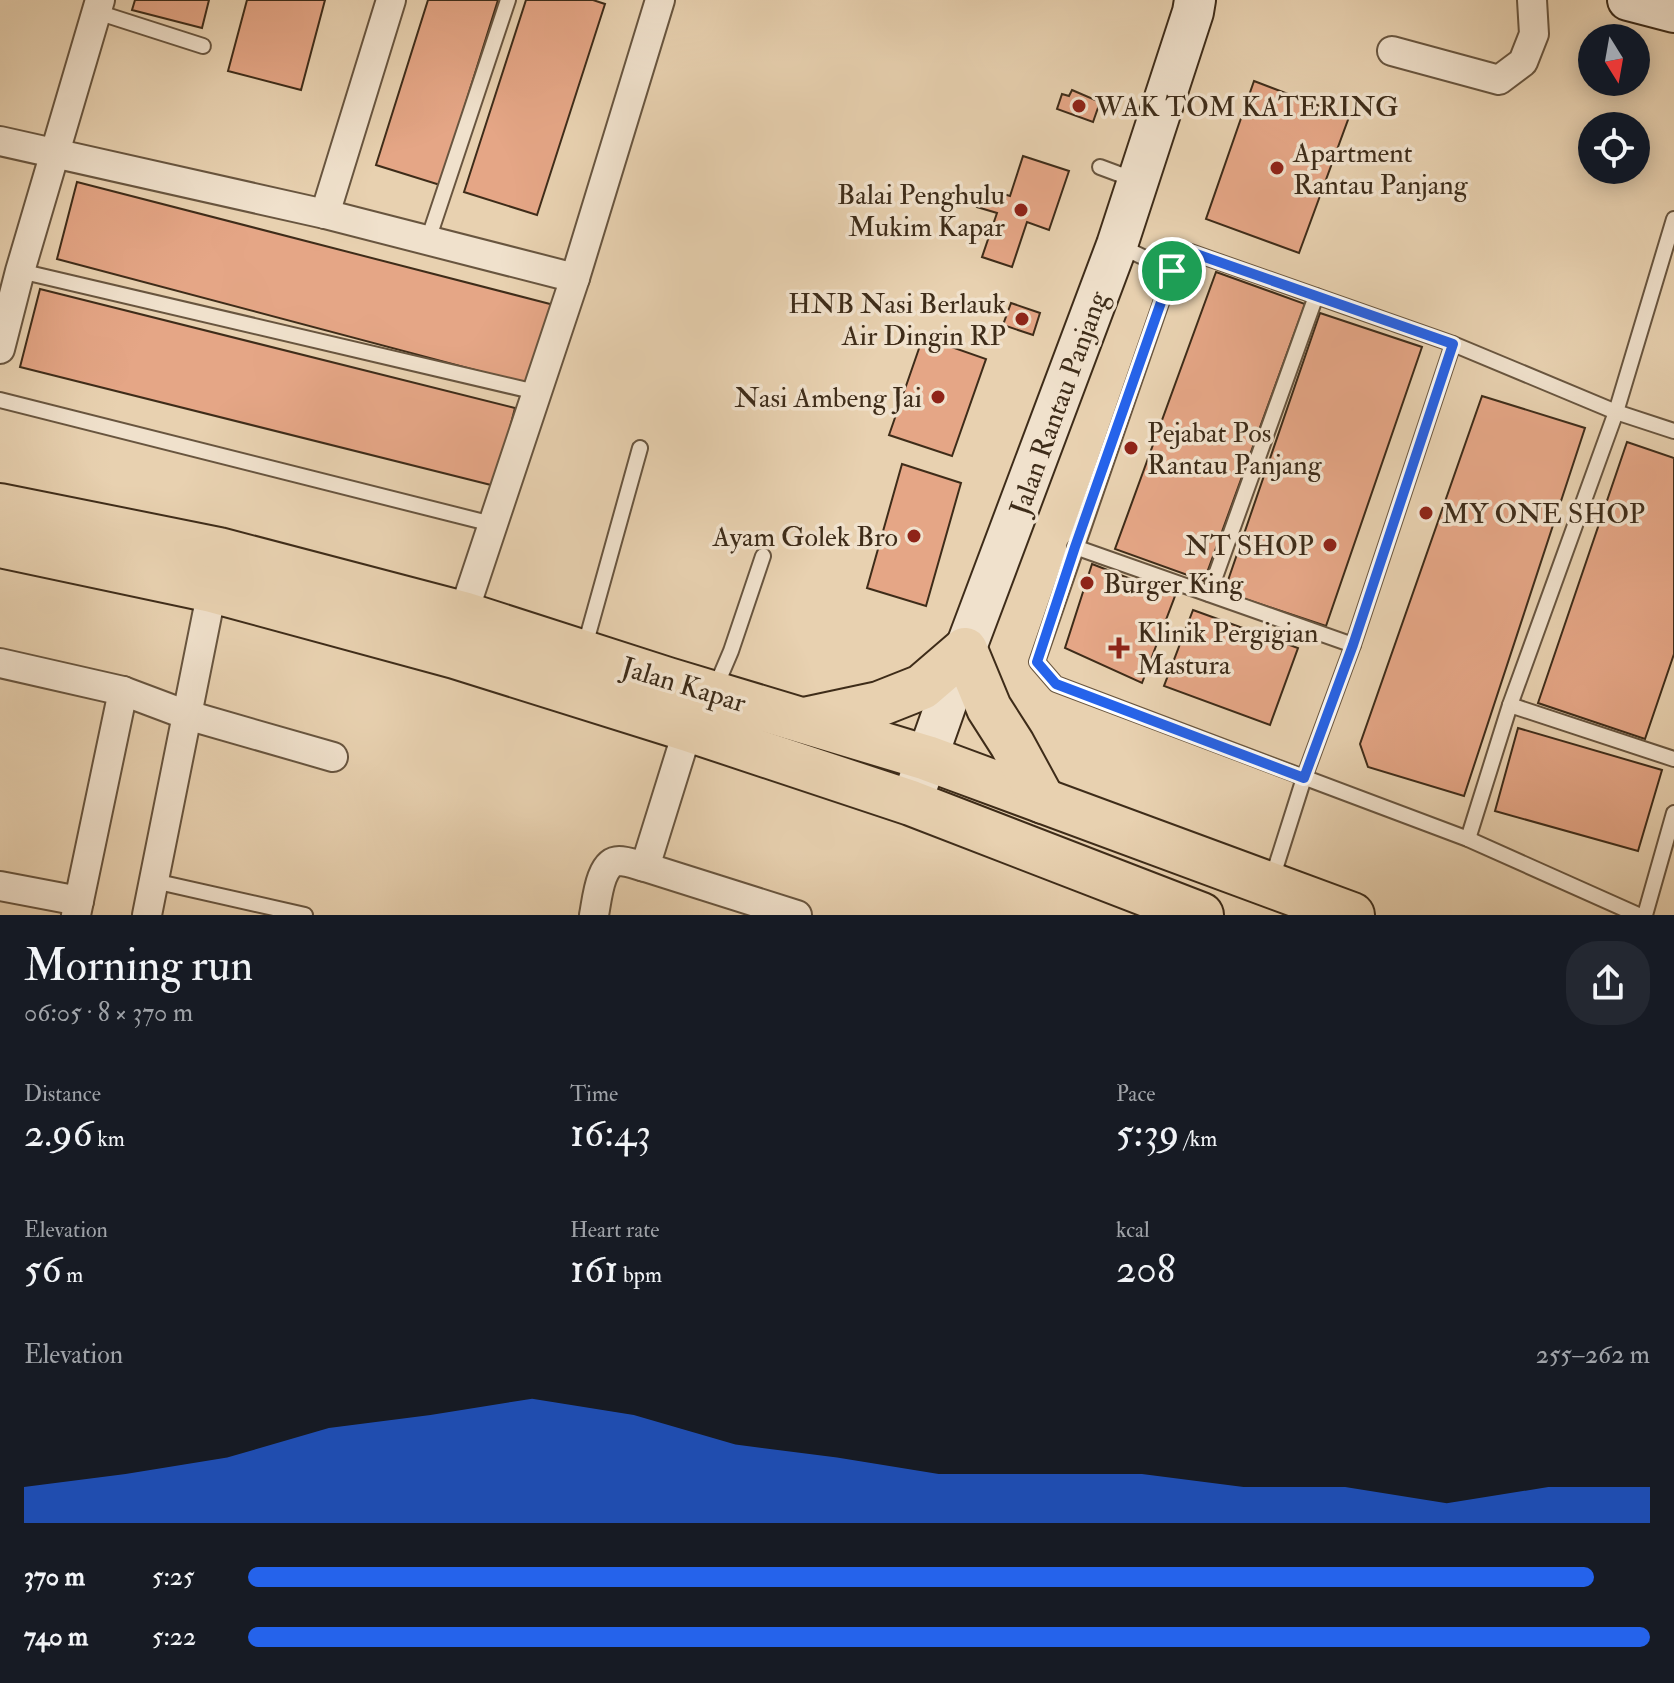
<!DOCTYPE html>
<html lang="en">
<head>
<meta charset="utf-8">
<style>
  :root { --surface:#171b24; --page:#242831; --text:#f1f3f6; --muted:#9ea1a6; --accent:#2563eb }
  body { margin:0; font-family:"IM FELL Double Pica",serif; background:var(--page); color:var(--text); height:100vh; display:flex; flex-direction:column; font-size:30px; white-space:nowrap }
  * { box-sizing:border-box; margin:0 }
  p { font-size:26px; color:var(--muted) }
  .icon { flex:none; width:44px; height:44px; fill:none; stroke:currentColor; stroke-width:2; stroke-linecap:round; stroke-linejoin:round }
  .map { position:relative; height:915px; overflow:hidden }
  .sheet { display:flex; flex-direction:column; background:var(--surface); flex:1 }
  .sheet>* { flex:none }
  .needle { width:52px; rotate:169deg }
  .tools { position:absolute; left:1578px; top:24px; display:grid; gap:16px }
  .tools a { display:grid; place-items:center; width:72px; height:72px; border-radius:50%; background:var(--surface); box-shadow:0 4px 20px #0003; font-size:40px }
  .pin { position:absolute; display:grid; place-items:center; width:68px; height:68px; color:#fff; margin:-34px; border:4px solid #fff; border-radius:50%; box-shadow:0 2px 8px #0007 }
  .round { display:grid; place-items:center; flex:none; width:84px; height:84px; border-radius:32px; background:var(--page) }
  .overview { display:flex; align-items:center; justify-content:space-between; height:136px; padding:0 24px }
  h1 { font-size:44px; font-weight:600; line-height:60px }
  .metrics { display:grid; grid-template-columns:repeat(3,1fr); gap:12px; height:136px; padding:8px 24px }
  .metrics div { display:grid; align-content:center }
  .metrics b { font-size:40px; font-weight:600 }
  .metrics small { font-size:22px; font-weight:400 }
  .metrics p { font-size:22px }
  .chart { height:224px; padding:16px 24px }
  .chart p { display:flex; justify-content:space-between }
  .chart svg { width:100%; height:144px; margin-top:8px; fill:var(--accent); opacity:.7 }
  ul { padding:0 24px; list-style:none; font-size:26px }
  li { display:grid; grid-template-columns:128px 96px 1fr; align-items:center; height:60px }
  li i { height:20px; border-radius:10px; background:var(--accent) }
  .map>svg:first-child { display:block }
  .building { fill:#e5a686; stroke:#3e2c19; stroke-width:2 }
  .lines { fill:none; stroke-linecap:round; stroke-linejoin:round }
  .lane-casing { stroke:#68553f; stroke-width:18 }
  .street-casing { stroke:#68553f; stroke-width:32 }
  .secondary-casing { stroke:#3e2c19; stroke-width:44 }
  .highway-casing { stroke:#3e2c19; stroke-width:48 }
  .lane { stroke:#f0e1cc; stroke-width:14 }
  .street { stroke:#f0e1cc; stroke-width:28 }
  .secondary { stroke:#f0e1cc; stroke-width:40 }
  .highway { stroke:#e8d1b0; stroke-width:44 }
  .route-casing { stroke:#fff; stroke-width:16 }
  .route { stroke:#2563eb; stroke-width:10 }
  .poi-dot { fill:#8f2418; stroke:#f0e1cc; stroke-width:3 }
  .labels { text-anchor:middle; stroke-width:7; stroke-linejoin:round; paint-order:stroke }
  .poi-label { font-size:28px; fill:#3e2c19; stroke:#f0e1cc; text-anchor:start }
  .street-label { font-size:28px; fill:#3e2c19; stroke:#f0e1cc }
</style>
</head>
<body>
<div class="map">
<svg width="1674" height="915" viewBox="0 0 1674 915">
  <rect width="100%" height="100%" fill="#e8d1b0"/>
  <filter id="stains"><feTurbulence type="fractalNoise" baseFrequency=".0025" numOctaves="4"/><feColorMatrix values="0 0 0 0 .2 0 0 0 0 .09 0 0 0 0 .02 0 0 0 .5 -.17"/></filter>
  <radialGradient id="worn" r=".72"><stop offset=".6" stop-color="#630" stop-opacity="0"/><stop offset="1" stop-color="#630" stop-opacity=".3"/></radialGradient>
  <!-- building -->
  <g class="building">
    <polygon points="135,0 209,0 202,28 132,10"/>
    <polygon points="247,0 325,0 301,90 228,71"/>
    <polygon points="428,0 498,0 440,185 376,165"/>
    <polygon points="526,0 593,0 605,4 537,215 464,192"/>
    <polygon points="1254,81 1349,117 1299,253 1206,219"/>
    <polygon points="1072,90 1100,102 1093,122 1057,109 1062,94 1069,96"/>
    <polygon points="1023,156 1069,171 1049,230 1027,222 1012,267 982,257 997,213 977,207 984,188 1010,196"/>
    <polygon points="77,182 554,305 532,385 57,259"/>
    <polygon points="1216,272 1305,304 1204,581 1115,549"/>
    <polygon points="40,289 515,408 495,486 20,367"/>
    <polygon points="1011,303 1040,313 1033,335 1003,325"/>
    <polygon points="1320,313 1422,347 1326,626 1224,592"/>
    <polygon points="923,337 986,359 952,456 889,435"/>
    <polygon points="1482,396 1585,428 1464,796 1368,767 1360,744"/>
    <polygon points="1627,442 1674,458 1674,654 1645,739 1538,703"/>
    <polygon points="902,464 961,483 926,606 867,588"/>
    <polygon points="1092,564 1175,596 1142,683 1065,648"/>
    <polygon points="1193,610 1298,648 1270,725 1164,686"/>
    <polygon points="1518,728 1662,770 1638,851 1495,811"/>
  </g>
  <g class="lines">
    <!-- lane casing -->
    <g class="lane-casing">
      <g id="lane">
        <polyline points="97,12 203,46"/>
        <polyline points="1100,167 1135,180"/>
        <polyline points="428,240 508,0"/>
        <polyline points="1118,245 1172,271"/>
        <polyline points="20,271 536,392"/>
        <polyline points="0,400 492,524"/>
        <polyline points="1075,547 1353,645"/>
        <polyline points="1209,594 1316,296"/>
        <polyline points="584,649 640,448"/>
        <polyline points="714,691 731,651 763,556"/>
        <polyline points="1510,705 1674,759"/>
        <polyline points="1468,839 1510,705 1616,412 1674,219"/>
        <polyline points="154,881 305,915"/>
        <polyline points="1271,882 1304,778 1353,645 1453,344"/>
        <polyline points="1638,915 1468,839 1056,684 1037,662 1172,271 1182,249 1453,344 1616,412 1674,431"/>
        <polyline points="1645,915 1674,813"/>
      </g>
    </g>
    <!-- street casing -->
    <g class="street-casing">
      <g id="street">
        <polyline points="1392,51 1499,80 1523,62 1534,34 1532,0"/>
        <polyline points="0,141 325,214 575,278"/>
        <polyline points="325,214 391,0"/>
        <polyline points="0,349 20,271 100,0"/>
        <polyline points="463,614 575,278 660,0"/>
        <polyline points="0,663 123,691 187,715 333,757"/>
        <polyline points="645,867 797,915"/>
        <polyline points="0,886 79,901"/>
        <polyline points="76,915 123,691"/>
        <polyline points="147,915 212,590"/>
        <path d="M594,915C597,900 600,861 619,861C627,861 637,865 645,867L688,729"/>
      </g>
    </g>
    <!-- secondary casing -->
    <g class="secondary-casing">
      <g id="secondary">
        <polyline points="1628,0 1674,12"/>
        <polyline points="911,803 965,650 1117,245 1193,12 1195,0"/>
      </g>
    </g>
    <!-- highway casing -->
    <g class="highway-casing">
      <g id="highway">
        <polyline points="0,506 219,550 463,614 668,680 927,758 1352,915"/>
        <polyline points="0,545 212,590 455,656 688,729 911,803 1201,915"/>
        <polyline points="809,719 879,704 922,687 965,650 989,708 1012,744 1043,801"/>
      </g>
    </g>
    <!-- lane -->
    <use href="#lane" class="lane"/>
    <!-- street -->
    <use href="#street" class="street"/>
    <!-- secondary -->
    <use href="#secondary" class="secondary"/>
    <!-- highway -->
    <use href="#highway" class="highway"/>
  </g>
  <g class="lines">
    <!-- route casing -->
    <g class="route-casing">
      <polygon id="route" points="1182,249 1453,344 1353,645 1304,778 1056,684 1037,662 1075,547 1172,271"/>
    </g>
    <!-- route -->
    <use href="#route" class="route"/>
  </g>
  <!-- markers -->
  <g class="poi-dot">
    <circle cx="1079" cy="106" r="8"/>
    <circle cx="1277" cy="168" r="8"/>
    <circle cx="1021" cy="210" r="8"/>
    <circle cx="1022" cy="319" r="8"/>
    <circle cx="938" cy="397" r="8"/>
    <circle cx="1131" cy="448" r="8"/>
    <circle cx="1426" cy="513" r="8"/>
    <circle cx="914" cy="536" r="8"/>
    <circle cx="1330" cy="545" r="8"/>
    <circle cx="1087" cy="583" r="8"/>
    <path d="M1115 636h8v8h8v8h-8v8h-8v-8h-8v-8h8z"/>
  </g>
  <g class="labels">
    <!-- poi labels -->
    <g class="poi-label">
      <text x="1095" y="116">WAK TOM KATERING</text>
      <text x="1293" y="162">Apartment<tspan x="1293" dy="32">Rantau Panjang</tspan></text>
      <text x="1005" y="204" text-anchor="end">Balai Penghulu<tspan x="1005" dy="32">Mukim Kapar</tspan></text>
      <text x="1006" y="313" text-anchor="end">HNB Nasi Berlauk<tspan x="1006" dy="32">Air Dingin RP</tspan></text>
      <text x="922" y="407" text-anchor="end">Nasi Ambeng Jai</text>
      <text x="1147" y="442">Pejabat Pos<tspan x="1147" dy="32">Rantau Panjang</tspan></text>
      <text x="1442" y="523">MY ONE SHOP</text>
      <text x="898" y="546" text-anchor="end">Ayam Golek Bro</text>
      <text x="1314" y="555" text-anchor="end">NT SHOP</text>
      <text x="1103" y="593">Burger King</text>
      <text x="1137" y="642">Klinik Pergigian<tspan x="1137" dy="32">Mastura</tspan></text>
    </g>
    <!-- street labels -->
    <g class="street-label">
      <text transform="translate(1058 403) rotate(-70)" y="10">Jalan Rantau Panjang</text>
      <text transform="translate(684 684) rotate(17)" y="10">Jalan Kapar</text>
    </g>
  </g>
  <rect width="100%" height="100%" filter="url(#stains)"/>
  <rect width="100%" height="100%" fill="url(#worn)"/>
</svg>
<div class="tools">
<a><svg class="needle" viewBox="-14 -14 28 28"><path d="M0-13l5 13h-10z" fill="#e53935"/><path d="M0 13l5-13h-10z" fill="#9ea1a6"/></svg></a>
<a><svg class="icon" aria-label="locate" viewBox="0 0 24 24"><circle cx="12" cy="12" r="6"/><path d="M12 2v4M12 18v4M2 12h4M18 12h4"/></svg></a>
</div>
<div class="pin" style="left:1172px;top:271px;background:#1e9e55"><svg class="icon" aria-label="arrive" viewBox="0 0 24 24"><path d="M6 21V4h12l-3 4 3 4H6"/></svg></div>
</div>
<section class="sheet">
<div class="overview"><div><h1>Morning run</h1><p>06:05 · 8 × 370 m</p></div><a class="round"><svg class="icon" aria-label="share" viewBox="0 0 24 24"><path d="M12 15V3M7 8l5-5 5 5M5 13v7h14v-7"/></svg></a></div>
<div class="metrics">
<div><p>Distance</p><b>2.96<small> km</small></b></div>
<div><p>Time</p><b>16:43</b></div>
<div><p>Pace</p><b>5:39<small> /km</small></b></div>
</div>
<div class="metrics">
<div><p>Elevation</p><b>56<small> m</small></b></div>
<div><p>Heart rate</p><b>161<small> bpm</small></b></div>
<div><p>kcal</p><b>208</b></div>
</div>
<div class="chart"><p><span>Elevation</span>255–262 m</p>
<svg viewBox="0 0 160 44" preserveAspectRatio="none"><path d="M0 44V33L10 29L20 24L30 15L40 11L50 6L60 11L70 20L80 24L90 29L100 29L110 29L120 33L130 33L140 38L150 33L160 33V44z"/></svg>
</div>
<ul>
<li><b>370 m</b>5:25<i style="width:96%"></i></li>
<li><b>740 m</b>5:22<i style="width:100%"></i></li>
</ul>
</section>
</body>
</html>
